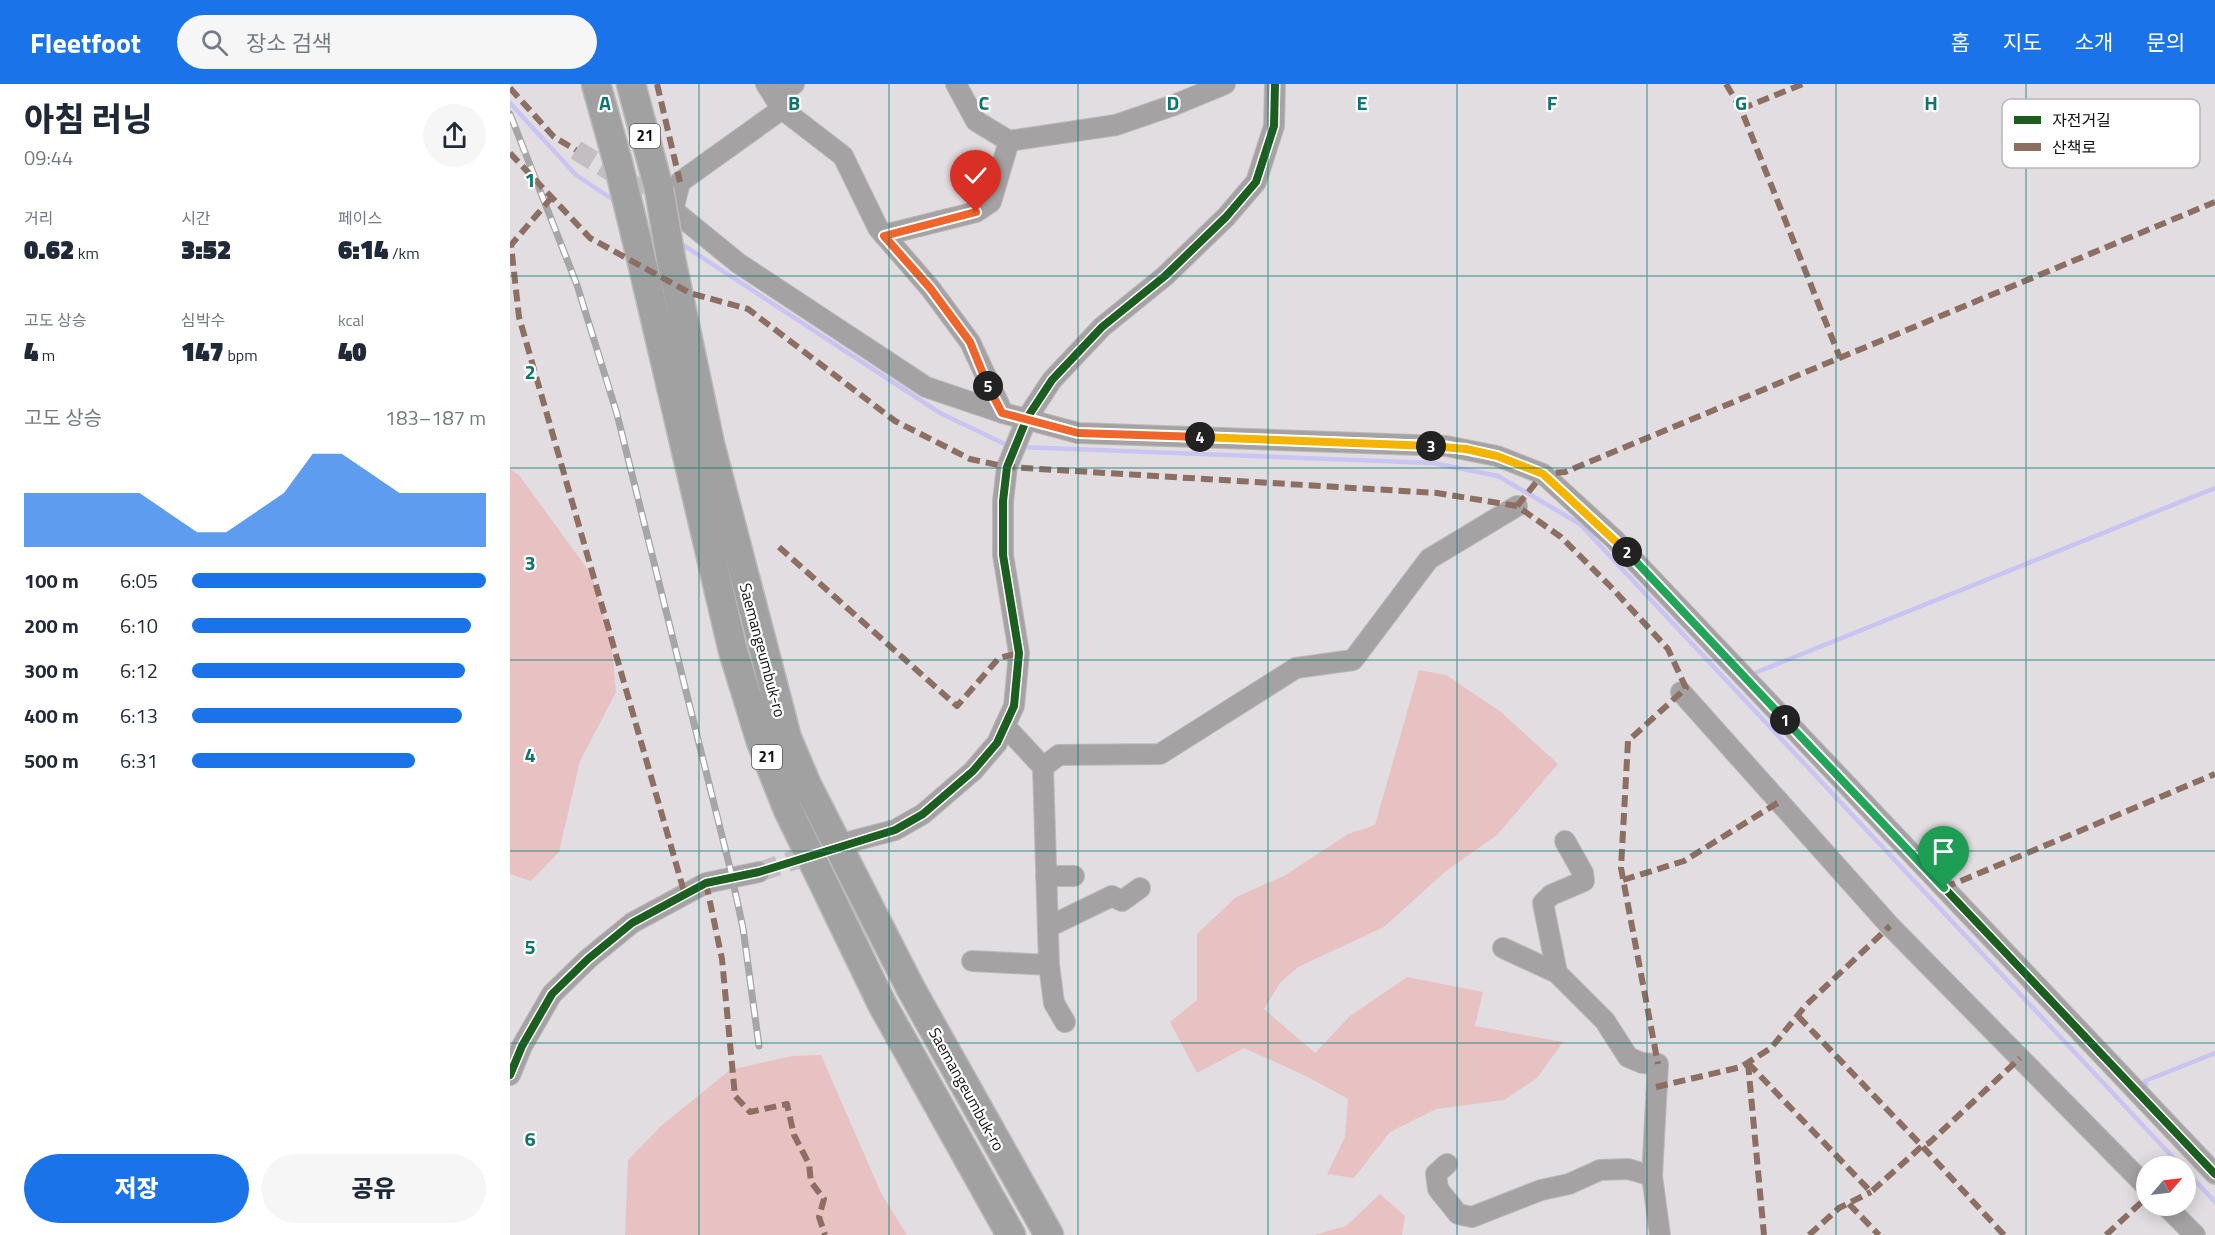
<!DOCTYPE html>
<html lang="ko">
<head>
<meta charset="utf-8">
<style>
  :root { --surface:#fff; --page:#f6f6f7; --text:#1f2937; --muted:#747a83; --accent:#1a73e8 }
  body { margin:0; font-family:"Titillium Web","Noto Sans KR",sans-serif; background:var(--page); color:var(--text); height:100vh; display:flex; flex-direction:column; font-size:22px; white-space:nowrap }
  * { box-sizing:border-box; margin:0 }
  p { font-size:20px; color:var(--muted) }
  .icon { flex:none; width:33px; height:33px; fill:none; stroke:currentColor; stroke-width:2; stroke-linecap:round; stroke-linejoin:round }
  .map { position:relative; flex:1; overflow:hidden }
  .side { display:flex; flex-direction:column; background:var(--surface); width:510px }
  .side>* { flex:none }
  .needle { width:39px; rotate:62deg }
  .tools { position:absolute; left:1626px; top:1072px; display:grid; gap:12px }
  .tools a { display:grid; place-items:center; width:60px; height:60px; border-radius:50%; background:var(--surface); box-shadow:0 3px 15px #0003; font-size:30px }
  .pin { position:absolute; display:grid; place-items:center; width:51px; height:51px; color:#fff; margin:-62px -26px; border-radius:50% 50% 50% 0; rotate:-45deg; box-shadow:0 0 6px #0007 }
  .pin .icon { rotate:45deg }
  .km { position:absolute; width:30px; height:30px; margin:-15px; border-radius:50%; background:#222; color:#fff; font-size:16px; line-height:30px; text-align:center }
  .round { display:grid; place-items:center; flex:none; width:63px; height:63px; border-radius:32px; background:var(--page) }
  .summary { display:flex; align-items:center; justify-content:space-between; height:102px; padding:0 24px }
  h1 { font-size:33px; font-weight:800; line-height:45px }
  .metrics { display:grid; grid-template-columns:repeat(3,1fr); gap:9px; height:102px; padding:6px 24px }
  .metrics div { display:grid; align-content:center }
  .metrics b { font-size:26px; font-weight:800 }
  .metrics small { font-size:16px; font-weight:400 }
  .metrics p { font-size:16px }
  .chart { height:168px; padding:12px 24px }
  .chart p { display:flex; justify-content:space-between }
  .chart svg { width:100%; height:108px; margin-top:6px; fill:var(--accent); opacity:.7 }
  .button { display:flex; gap:12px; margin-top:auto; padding:12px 24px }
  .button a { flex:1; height:69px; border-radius:36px; background:var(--accent); color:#fff; font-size:24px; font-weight:800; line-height:69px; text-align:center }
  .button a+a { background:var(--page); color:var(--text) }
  ul { padding:0 24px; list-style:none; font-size:20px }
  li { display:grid; grid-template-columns:96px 72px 1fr; align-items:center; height:45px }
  li i { height:15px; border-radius:8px; background:var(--accent) }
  header { display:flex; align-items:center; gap:36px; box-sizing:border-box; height:84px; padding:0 30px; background:var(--accent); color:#fff }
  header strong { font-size:28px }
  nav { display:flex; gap:33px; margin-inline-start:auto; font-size:21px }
  .search { width:420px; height:54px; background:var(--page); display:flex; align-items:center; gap:15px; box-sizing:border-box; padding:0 21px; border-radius:33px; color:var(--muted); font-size:22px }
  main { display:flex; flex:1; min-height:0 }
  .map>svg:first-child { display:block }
  .green { fill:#e8c2c2 }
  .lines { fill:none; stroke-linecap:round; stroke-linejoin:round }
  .stream { stroke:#cac4f2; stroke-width:4.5 }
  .minor-tunnel { stroke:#c3bec1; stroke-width:20; stroke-dasharray:20 10; stroke-linecap:butt }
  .minor-casing { stroke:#bcb9bb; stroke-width:22 }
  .highway-casing { stroke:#bcb9bb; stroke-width:31 }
  .minor { stroke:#a5a2a4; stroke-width:20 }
  .highway { stroke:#a2a1a1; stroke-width:28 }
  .rail-casing { stroke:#a7a6a6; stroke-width:7 }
  .rail { stroke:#fff; stroke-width:4.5; stroke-dasharray:14; stroke-linecap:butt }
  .highway-bridge-casing { stroke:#bcb9bb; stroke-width:31; stroke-linecap:butt }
  .highway-bridge { stroke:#a2a1a1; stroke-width:28 }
  .quiet { stroke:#8d6e63; stroke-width:6; stroke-dasharray:12 6; stroke-linecap:butt }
  .cycleway-casing { stroke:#fff; stroke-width:11 }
  .cycleway { stroke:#1b5e20; stroke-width:8 }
  .split-1-casing { stroke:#fff; stroke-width:12 }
  .split-2-casing { stroke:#fff; stroke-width:12 }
  .split-3-casing { stroke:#fff; stroke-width:12 }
  .split-4-casing { stroke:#fff; stroke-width:12 }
  .split-5-casing { stroke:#fff; stroke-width:12 }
  .split-6-casing { stroke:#fff; stroke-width:12 }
  .split-1 { stroke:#22a559; stroke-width:8 }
  .split-2 { stroke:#22a559; stroke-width:8 }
  .split-3 { stroke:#f5b400; stroke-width:8 }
  .split-4 { stroke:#f5b400; stroke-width:8 }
  .split-5 { stroke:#f0652b; stroke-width:8 }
  .split-6 { stroke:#f0652b; stroke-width:8 }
  .grid { fill:none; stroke:#0f766e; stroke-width:1.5; stroke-opacity:0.55 }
  .labels { text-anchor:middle; stroke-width:4.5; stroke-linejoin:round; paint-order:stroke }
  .shield { fill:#fff; stroke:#5a5859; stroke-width:1.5 }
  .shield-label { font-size:15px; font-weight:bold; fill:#131012 }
  .street-label { font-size:16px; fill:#131012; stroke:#fff }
  .key { fill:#fff; stroke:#b8b7b8; stroke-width:1.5 }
  .key-label { font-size:16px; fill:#131012 }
  .grid-label { font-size:20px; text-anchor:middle; font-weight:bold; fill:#0f766e; stroke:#fff; stroke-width:4.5; stroke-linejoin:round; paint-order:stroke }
</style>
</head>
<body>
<header>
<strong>Fleetfoot</strong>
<div class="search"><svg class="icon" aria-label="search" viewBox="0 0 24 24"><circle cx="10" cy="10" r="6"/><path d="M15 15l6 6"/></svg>장소 검색</div>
<nav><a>홈</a><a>지도</a><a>소개</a><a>문의</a></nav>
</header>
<main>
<section class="side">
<div class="summary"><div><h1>아침 러닝</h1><p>09:44</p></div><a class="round"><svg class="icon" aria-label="share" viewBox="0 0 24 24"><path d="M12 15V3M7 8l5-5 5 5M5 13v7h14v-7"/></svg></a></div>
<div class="metrics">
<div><p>거리</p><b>0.62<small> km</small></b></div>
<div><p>시간</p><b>3:52</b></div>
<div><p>페이스</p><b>6:14<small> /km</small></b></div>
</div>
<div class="metrics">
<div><p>고도 상승</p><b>4<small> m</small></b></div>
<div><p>심박수</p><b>147<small> bpm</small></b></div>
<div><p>kcal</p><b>40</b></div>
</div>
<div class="chart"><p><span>고도 상승</span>183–187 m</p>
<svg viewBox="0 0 160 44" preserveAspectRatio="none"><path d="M0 44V22L10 22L20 22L30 22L40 22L50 30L60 38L70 38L80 30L90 22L100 6L110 6L120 14L130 22L140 22L150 22L160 22V44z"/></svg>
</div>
<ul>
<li><b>100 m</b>6:05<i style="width:100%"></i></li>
<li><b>200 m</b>6:10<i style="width:95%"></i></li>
<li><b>300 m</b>6:12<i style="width:93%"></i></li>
<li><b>400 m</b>6:13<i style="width:92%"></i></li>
<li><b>500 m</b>6:31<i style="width:76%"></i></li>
</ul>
<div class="button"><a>저장</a><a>공유</a></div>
</section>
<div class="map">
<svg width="1705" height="1151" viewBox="0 0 1705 1151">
  <rect width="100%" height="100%" fill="#e2dde0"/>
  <!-- green -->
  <g class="green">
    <polygon points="0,385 9,391 81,490 101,553 106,608 70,677 49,768 21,797 0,790"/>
    <polygon points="909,586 936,591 991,628 1048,680 987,751 936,787 874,843 788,883 770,899 754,925 805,969 840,932 897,893 973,908 965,942 1053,958 1027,994 994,1016 926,1025 880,1048 844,1094 817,1090 835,1053 838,1015 796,992 734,964 687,989 660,938 687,916 687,850 726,813 774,792 838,750 865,741"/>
    <polygon points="311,971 372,1111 397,1151 115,1151 118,1076 151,1042 220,986 282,972"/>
    <polygon points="870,1110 895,1132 892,1151 804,1151 836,1142"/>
  </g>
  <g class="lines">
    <!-- stream -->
    <g class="stream">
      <polyline points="0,19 66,91 105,117"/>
      <polyline points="170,159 430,329 499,362"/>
      <polyline points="510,363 923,379 988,392 1070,440 1672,1083"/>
      <polyline points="1247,588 1705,404"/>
      <polyline points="1638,1010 1635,997 1705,969"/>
      <polyline points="1676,1087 1705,1118"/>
    </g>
    <!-- minor-tunnel -->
    <g class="minor-tunnel">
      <polyline points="66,66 156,121"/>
      <polyline points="249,788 311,767"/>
    </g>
    <!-- minor casing -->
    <g class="minor-casing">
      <g id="minor">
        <polyline points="256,0 272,25 333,72 368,144 420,204 460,258 493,329 568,349 936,362 987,372 1033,390 1104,455 1705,1090"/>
        <polyline points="265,14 284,0"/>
        <polyline points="272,25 170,98 163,126 228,179 416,303 493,329"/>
        <polyline points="499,57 606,41 664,21 715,0"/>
        <polyline points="374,151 466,128 481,118 499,57 466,37 446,0"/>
        <polyline points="1171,608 1380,842 1636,1102"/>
        <polyline points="495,642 533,683 539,881 544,919 555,938"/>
        <polyline points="533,683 549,671 650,670 786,584 843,576 919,475 1007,422"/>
        <polyline points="339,758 385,746 413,730 463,687 487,659 504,622 509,569 493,471 493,417 497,383 517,334 542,296 592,243 655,192 716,133 746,98 764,42 765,0"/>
        <polyline points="536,792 564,792"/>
        <polyline points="538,843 602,812 612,817 630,804"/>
        <polyline points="993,864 1047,889 1095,937 1118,973 1132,979 1148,980 1142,1092 1150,1151"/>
        <polyline points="462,877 539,881"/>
        <polyline points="1047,889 1033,819 1041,811 1074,797 1073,789 1055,757"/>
        <polyline points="0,991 12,962 42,910 78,875 122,839 196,799 249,788"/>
        <polyline points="937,1080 926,1090 928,1105 948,1130 962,1133 1031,1106 1059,1100 1090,1086 1118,1085 1142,1092"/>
        <polyline points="1656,1122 1685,1151"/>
      </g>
    </g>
    <!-- highway casing -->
    <g class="highway-casing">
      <g id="highway">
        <polyline points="86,0 108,79"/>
        <polyline points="121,0 149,105"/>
        <polyline points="126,153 223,567 251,658 278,726 372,920 501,1151"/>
        <polyline points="161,175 200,360 277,654 297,701 401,905 539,1151"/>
      </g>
    </g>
    <!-- minor -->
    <use href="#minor" class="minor"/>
    <!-- highway -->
    <use href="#highway" class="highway"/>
    <!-- rail casing -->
    <g class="rail-casing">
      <polyline id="rail" points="0,30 67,201 107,330 220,784 233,844 249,962"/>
    </g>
    <!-- rail -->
    <use href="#rail" class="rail"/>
    <!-- highway-bridge casing -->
    <g class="highway-bridge-casing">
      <g id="highway-bridge">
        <polyline points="108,79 126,153"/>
        <polyline points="149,105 161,175"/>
      </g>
    </g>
    <!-- highway-bridge -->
    <use href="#highway-bridge" class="highway-bridge"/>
    <!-- quiet -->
    <g class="quiet">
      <polyline points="147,0 170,98"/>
      <polyline points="1216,0 1231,25 1330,274"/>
      <polyline points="0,4 44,53 66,66"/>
      <polyline points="1231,25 1293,0"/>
      <polyline points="0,69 80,154 180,209 238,225 385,337 460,375 497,383 927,409 1007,422 1051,453 1101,503 1158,565 1176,604 1118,657 1111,784 1148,980"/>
      <polyline points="42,113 1,161 9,233 175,811"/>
      <polyline points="1007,422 1033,390 1055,388 1705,118"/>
      <polyline points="269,463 447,622 489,574 509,569"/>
      <polyline points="1113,796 1174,777 1269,718"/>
      <polyline points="196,799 212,875 225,1012 240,1028 277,1020 284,1051 299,1080 301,1098 314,1115 309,1133 315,1151"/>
      <polyline points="1434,804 1705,690"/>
      <polyline points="1238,979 1361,1108 1412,1062 1287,931"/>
      <polyline points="1238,979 1254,1151"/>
      <polyline points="1146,1003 1231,983 1261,964 1296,921 1380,842"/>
      <polyline points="1339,1120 1369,1151"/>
      <polyline points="1299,1151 1329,1124 1361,1108"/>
      <polyline points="1494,1151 1412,1062 1419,1059 1510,974"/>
      <polyline points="1596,1151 1636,1114"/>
    </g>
    <!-- cycleway casing -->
    <g class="cycleway-casing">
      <g id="cycleway">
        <polyline points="517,334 568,349 936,362 987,372 1033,390 1104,455 1705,1090"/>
        <polyline points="0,991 12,962 42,910 78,875 122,839 196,799 249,788 385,746 413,730 463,687 487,659 504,622 509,569 493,471 493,417 497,383 517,334 542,296 592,243 655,192 716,133 746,98 764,42 765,0"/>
      </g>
    </g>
    <!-- cycleway -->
    <use href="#cycleway" class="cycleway"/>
  </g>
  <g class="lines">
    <!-- split-1 casing -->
    <g class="split-1-casing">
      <polyline id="split-1" points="1275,636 1434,804"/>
    </g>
    <!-- split-2 casing -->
    <g class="split-2-casing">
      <polyline id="split-2" points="1117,468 1275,636"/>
    </g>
    <!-- split-3 casing -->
    <g class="split-3-casing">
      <polyline id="split-3" points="921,362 956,365 987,372 1033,390 1117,468"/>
    </g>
    <!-- split-4 casing -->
    <g class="split-4-casing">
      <polyline id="split-4" points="690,353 921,362"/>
    </g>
    <!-- split-5 casing -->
    <g class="split-5-casing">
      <polyline id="split-5" points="478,302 492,329 568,349 690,353"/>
    </g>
    <!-- split-6 casing -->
    <g class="split-6-casing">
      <polyline id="split-6" points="466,128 374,152 420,204 460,258 478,302"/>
    </g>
    <!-- split-1 -->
    <use href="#split-1" class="split-1"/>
    <!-- split-2 -->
    <use href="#split-2" class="split-2"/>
    <!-- split-3 -->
    <use href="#split-3" class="split-3"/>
    <!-- split-4 -->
    <use href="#split-4" class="split-4"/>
    <!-- split-5 -->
    <use href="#split-5" class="split-5"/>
    <!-- split-6 -->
    <use href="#split-6" class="split-6"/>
  </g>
  <!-- grid -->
  <path class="grid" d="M189,0V1151M379,0V1151M568,0V1151M758,0V1151M947,0V1151M1137,0V1151M1326,0V1151M1516,0V1151M0,192H1705M0,384H1705M0,576H1705M0,767H1705M0,959H1705"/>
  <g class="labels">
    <!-- shield labels -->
    <g class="shield">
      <rect x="120" y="40" width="30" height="24" rx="4.5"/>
      <rect x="242" y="661" width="30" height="24" rx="4.5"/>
    </g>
    <g class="shield-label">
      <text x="135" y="57">21</text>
      <text x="257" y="678">21</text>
    </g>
    <!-- street labels -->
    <g class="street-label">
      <text transform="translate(253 566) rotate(75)" y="6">Saemangeumbuk-ro</text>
      <text transform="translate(457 1005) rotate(61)" y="6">Saemangeumbuk-ro</text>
    </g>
  </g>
  <!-- legend -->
  <rect x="1492" y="15" width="198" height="69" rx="9" class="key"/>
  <rect x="1504" y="32" width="27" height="8" fill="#1b5e20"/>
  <rect x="1504" y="59" width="27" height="8" fill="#8d6e63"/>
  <g class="key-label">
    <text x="1542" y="42">자전거길</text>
    <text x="1542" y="69">산책로</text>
  </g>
  <g class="grid-label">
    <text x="95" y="26">A</text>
    <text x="284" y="26">B</text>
    <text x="474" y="26">C</text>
    <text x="663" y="26">D</text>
    <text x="852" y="26">E</text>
    <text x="1042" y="26">F</text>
    <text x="1231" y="26">G</text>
    <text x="1421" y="26">H</text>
    <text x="20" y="103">1</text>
    <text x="20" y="295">2</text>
    <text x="20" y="486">3</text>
    <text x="20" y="678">4</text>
    <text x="20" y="870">5</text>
    <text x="20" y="1062">6</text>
  </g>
</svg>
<div class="tools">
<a><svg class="needle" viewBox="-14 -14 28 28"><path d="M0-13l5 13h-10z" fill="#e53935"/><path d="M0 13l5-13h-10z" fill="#747a83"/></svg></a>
</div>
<div class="pin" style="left:1434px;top:804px;background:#1e9e55"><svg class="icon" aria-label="arrive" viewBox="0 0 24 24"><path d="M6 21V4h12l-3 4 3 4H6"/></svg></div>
<div class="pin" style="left:466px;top:128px;background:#d93025"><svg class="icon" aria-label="check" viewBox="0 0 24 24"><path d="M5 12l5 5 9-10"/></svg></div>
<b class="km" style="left:1275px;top:636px">1</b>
<b class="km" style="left:1117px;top:468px">2</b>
<b class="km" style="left:921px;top:362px">3</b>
<b class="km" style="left:690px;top:353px">4</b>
<b class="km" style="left:478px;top:302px">5</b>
</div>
</main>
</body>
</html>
